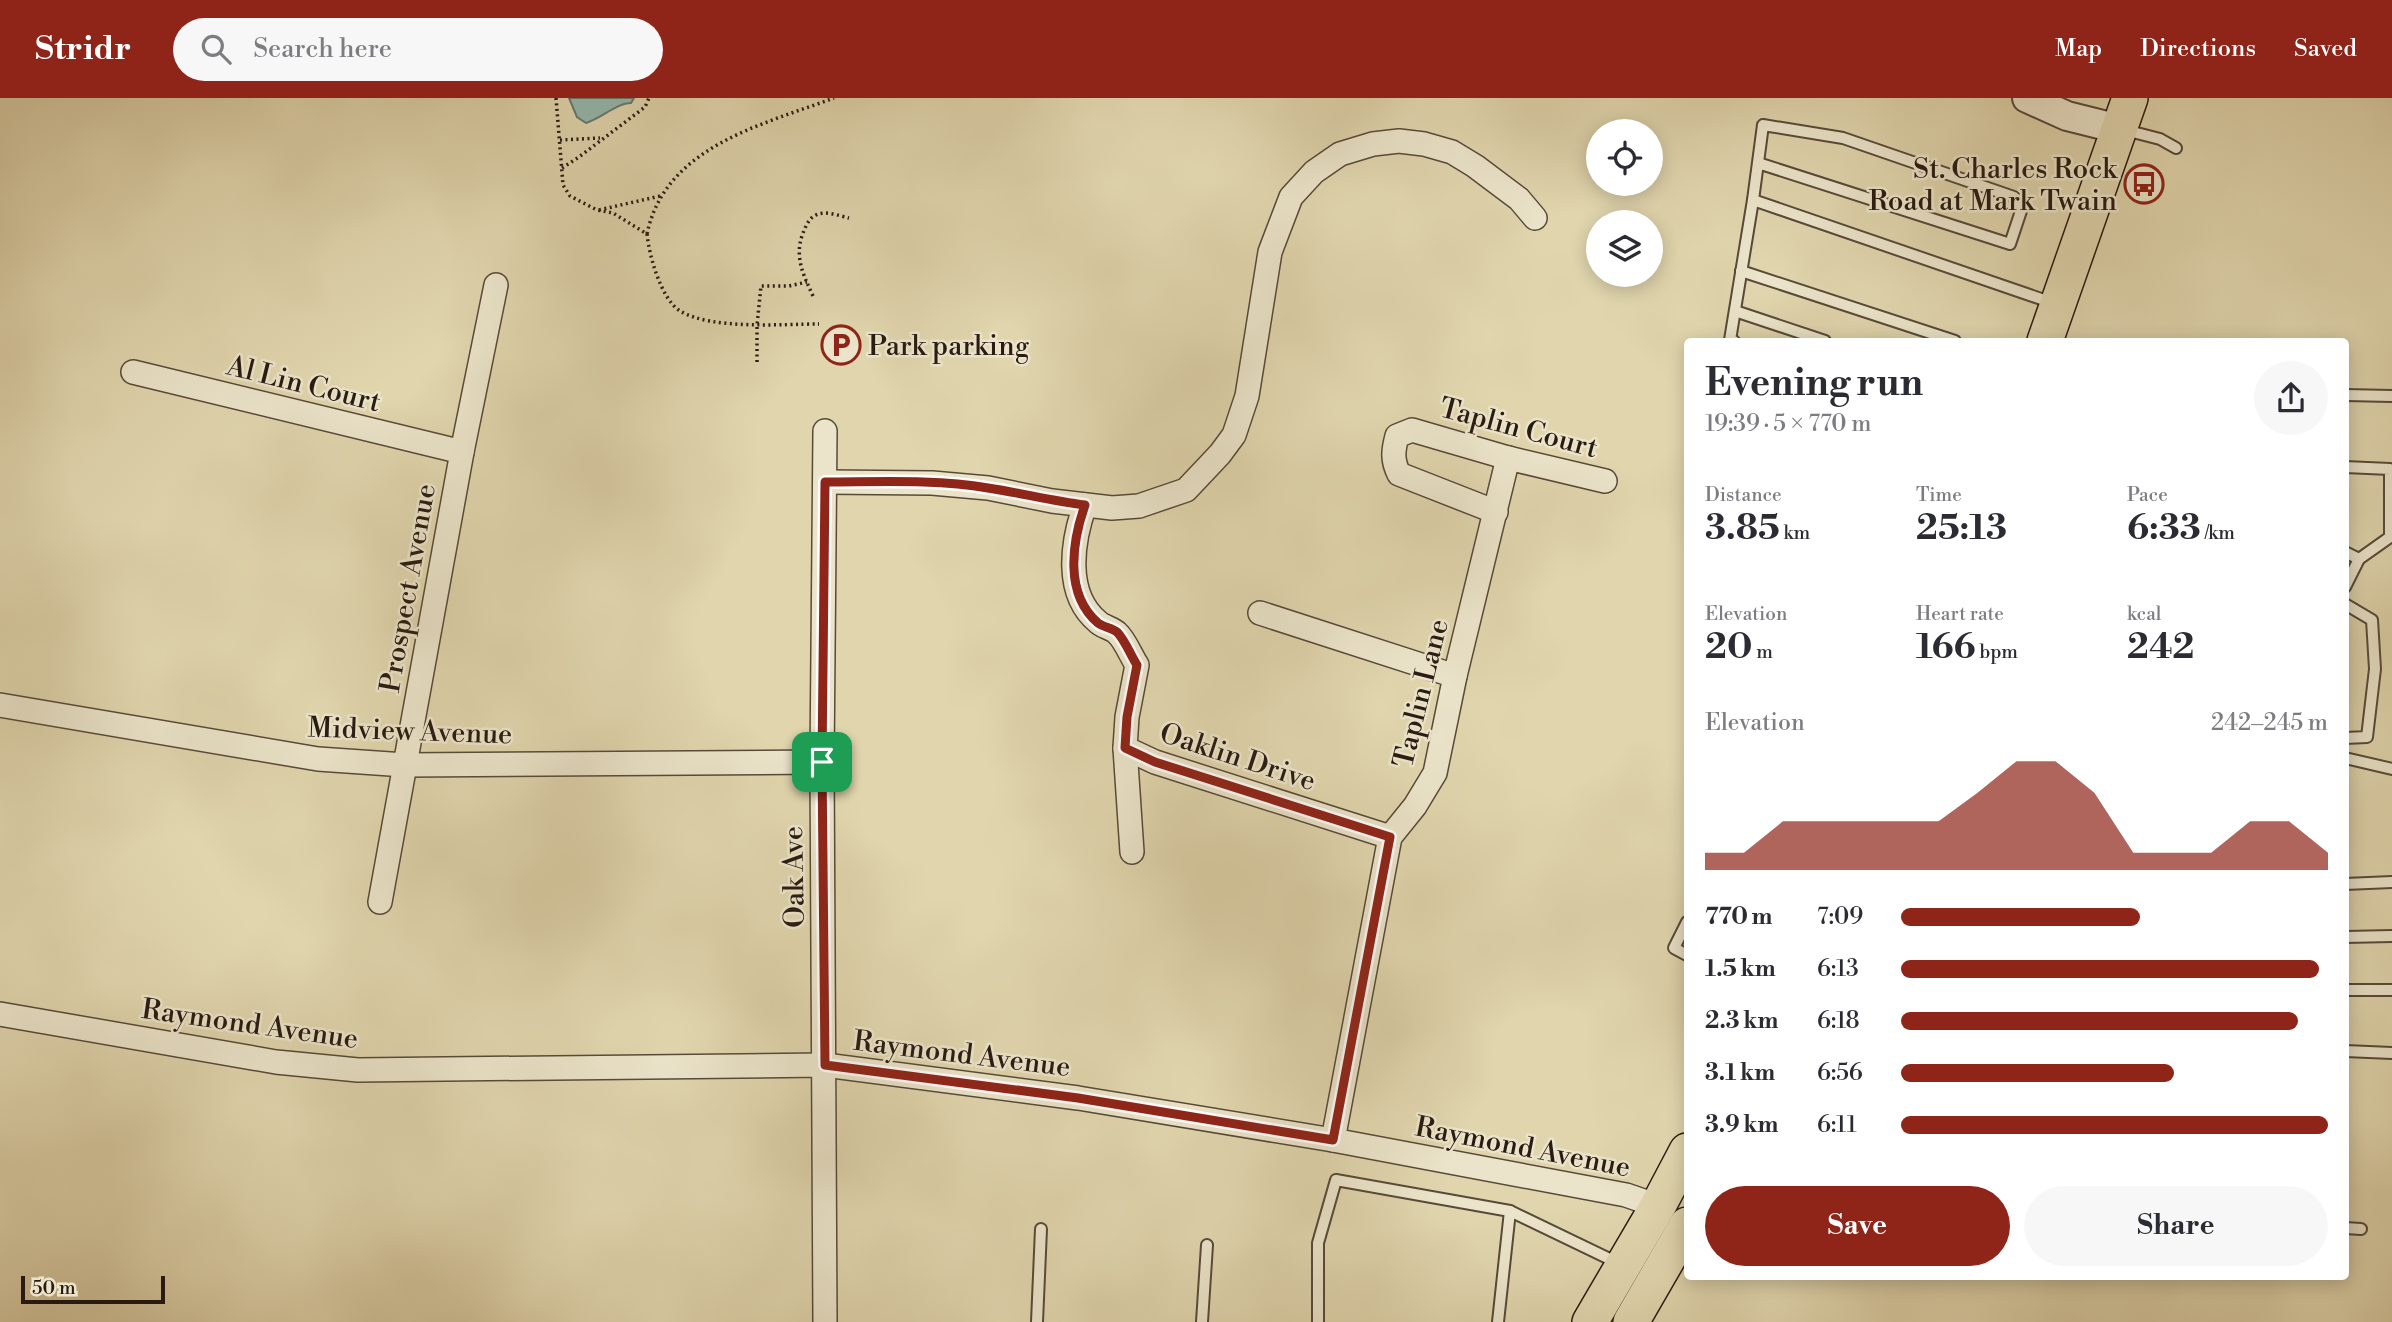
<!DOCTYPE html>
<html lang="en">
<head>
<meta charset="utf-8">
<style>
  :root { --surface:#fff; --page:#f7f7f7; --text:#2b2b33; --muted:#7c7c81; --accent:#8f2418 }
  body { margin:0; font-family:"Libre Bodoni",serif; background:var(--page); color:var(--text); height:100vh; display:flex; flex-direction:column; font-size:26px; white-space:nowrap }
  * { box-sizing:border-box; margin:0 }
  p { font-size:23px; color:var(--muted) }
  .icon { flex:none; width:38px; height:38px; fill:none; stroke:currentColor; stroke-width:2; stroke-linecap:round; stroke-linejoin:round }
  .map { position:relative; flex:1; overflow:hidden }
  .details { position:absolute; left:1684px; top:240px; width:665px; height:942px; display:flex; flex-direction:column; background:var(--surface); border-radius:7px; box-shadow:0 4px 18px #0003 }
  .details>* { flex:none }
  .controls { position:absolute; left:1586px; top:21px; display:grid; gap:14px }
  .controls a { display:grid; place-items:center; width:77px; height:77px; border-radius:50%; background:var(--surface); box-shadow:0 4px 18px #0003; font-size:35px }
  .scale { position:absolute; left:21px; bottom:18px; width:144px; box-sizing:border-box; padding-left:7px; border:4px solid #291b12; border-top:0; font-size:19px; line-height:24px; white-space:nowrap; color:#291b12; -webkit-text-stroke:5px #ebe4ca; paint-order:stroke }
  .pin { position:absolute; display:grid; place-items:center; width:60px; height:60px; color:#fff; margin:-30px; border-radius:14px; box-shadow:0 4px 10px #0006 }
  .round { display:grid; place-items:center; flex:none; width:74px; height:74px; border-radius:37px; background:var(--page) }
  .head { display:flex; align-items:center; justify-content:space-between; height:119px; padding:0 21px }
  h1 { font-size:38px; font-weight:700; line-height:52px }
  .metrics { display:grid; grid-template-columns:repeat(3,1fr); gap:10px; height:119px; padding:7px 21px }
  .metrics div { display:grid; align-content:center }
  .metrics b { font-size:35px; font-weight:700 }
  .metrics small { font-size:19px; font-weight:400 }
  .metrics p { font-size:19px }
  .chart { height:196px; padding:14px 21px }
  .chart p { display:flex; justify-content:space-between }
  .chart svg { width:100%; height:126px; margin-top:7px; fill:var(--accent); opacity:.7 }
  .button { display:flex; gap:14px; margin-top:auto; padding:14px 21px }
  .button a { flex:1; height:80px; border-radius:42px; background:var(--accent); color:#fff; font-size:28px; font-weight:700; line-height:80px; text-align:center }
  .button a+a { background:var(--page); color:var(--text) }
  ul { padding:0 21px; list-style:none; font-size:23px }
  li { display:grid; grid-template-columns:112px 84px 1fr; align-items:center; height:52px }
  li i { height:18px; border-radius:9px; background:var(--accent) }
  header { display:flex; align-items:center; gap:42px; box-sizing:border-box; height:98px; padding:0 35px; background:var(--accent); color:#fff }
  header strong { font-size:33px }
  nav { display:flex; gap:38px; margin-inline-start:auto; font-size:24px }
  .search { width:490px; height:63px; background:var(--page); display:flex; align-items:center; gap:18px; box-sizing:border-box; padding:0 24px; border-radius:38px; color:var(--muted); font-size:26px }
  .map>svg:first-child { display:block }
  .water { fill:#94b8ad; stroke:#69796f; stroke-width:2 }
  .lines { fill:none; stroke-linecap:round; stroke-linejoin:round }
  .service-casing { stroke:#574a39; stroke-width:14 }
  .minor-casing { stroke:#574a39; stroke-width:26 }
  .tertiary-casing { stroke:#574a39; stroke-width:32 }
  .primary-casing { stroke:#291b12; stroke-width:38 }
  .path { stroke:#291b12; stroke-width:3.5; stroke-dasharray:2 3.5; stroke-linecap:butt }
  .service { stroke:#ebe4ca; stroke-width:10 }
  .minor { stroke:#ebe4ca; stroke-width:23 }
  .tertiary { stroke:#ebe4ca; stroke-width:28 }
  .primary { stroke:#e0d5ad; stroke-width:35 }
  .route-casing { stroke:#fff; stroke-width:14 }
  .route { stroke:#8f2418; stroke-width:9 }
  .labels { text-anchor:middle; stroke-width:5; stroke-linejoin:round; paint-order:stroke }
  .poi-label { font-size:28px; fill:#291b12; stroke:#ebe4ca; text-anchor:end }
  .street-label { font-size:28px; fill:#291b12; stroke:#ebe4ca }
</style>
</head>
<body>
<header>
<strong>Stridr</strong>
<div class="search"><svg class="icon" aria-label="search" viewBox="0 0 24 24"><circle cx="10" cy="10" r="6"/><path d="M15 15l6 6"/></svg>Search here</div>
<nav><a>Map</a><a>Directions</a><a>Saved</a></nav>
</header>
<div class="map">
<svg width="2392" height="1224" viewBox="0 0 2392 1224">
  <rect width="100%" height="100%" fill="#e0d5ad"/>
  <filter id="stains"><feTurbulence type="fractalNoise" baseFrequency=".00286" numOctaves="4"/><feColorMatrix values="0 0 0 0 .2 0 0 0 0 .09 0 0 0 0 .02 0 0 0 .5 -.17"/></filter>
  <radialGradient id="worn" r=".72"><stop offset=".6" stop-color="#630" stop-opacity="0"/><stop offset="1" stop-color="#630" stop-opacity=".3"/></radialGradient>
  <!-- water -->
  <path class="water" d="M569,0H634L631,5C617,5 602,20 586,25L577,19Z"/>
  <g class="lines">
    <!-- service casing -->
    <g class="service-casing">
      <g id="service">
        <polyline points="2125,32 2160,41 2176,50"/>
        <polyline points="1753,102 1763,27 1843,40 2014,99 2022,110 2010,146 1758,65"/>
        <polyline points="1741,173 1955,243"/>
        <polyline points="1735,213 1825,243"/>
        <polyline points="1734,243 1730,242 1753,102 2053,205"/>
        <polyline points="2345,297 2392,298"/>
        <polyline points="2345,369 2390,371 2390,439 2359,461 2345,489"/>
        <polyline points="2345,454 2359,461"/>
        <polyline points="2345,506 2372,522 2375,571 2367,639 2345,640"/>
        <polyline points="2345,660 2392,671"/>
        <polyline points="2345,786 2392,784"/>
        <polyline points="1687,824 1674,850 1687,857"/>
        <polyline points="2345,839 2392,838"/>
        <polyline points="2345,892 2392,892"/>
        <polyline points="2345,953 2392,955"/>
        <polyline points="2345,1130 2361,1131"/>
        <polyline points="1037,1224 1041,1131"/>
        <polyline points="1202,1224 1207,1147"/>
        <polyline points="1318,1224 1318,1145 1336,1082 1510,1113 1618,1165"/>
        <polyline points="1498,1224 1510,1113"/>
      </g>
    </g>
    <!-- minor casing -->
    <g class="minor-casing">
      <g id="minor">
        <polyline points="133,274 462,354"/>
        <polyline points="825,333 822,664 825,1224"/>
        <polyline points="825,384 932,385 988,390 1052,403 1112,410 1139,408 1186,392 1220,356 1234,337 1247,298 1270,154 1291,99 1314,74 1340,56 1373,46 1399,43 1424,46 1452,54 1475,68 1519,101 1535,120"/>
        <path d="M1085,407C1072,444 1064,496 1098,524C1103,529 1112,530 1117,535C1125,542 1131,558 1137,567L1127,619L1125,650L1155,664L1390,739"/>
        <path d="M1496,414L1399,376C1392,362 1393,353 1397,338L1412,332L1508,360L1605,383"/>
        <polyline points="1260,515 1455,578"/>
        <polyline points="0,607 318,661 405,667 822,664"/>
        <polyline points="1125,650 1132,754"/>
        <polyline points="380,804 462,354 496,187"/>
        <polyline points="0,916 276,964 358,972 825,967 1078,1000 1333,1042 1626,1097 1658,1108"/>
        <polyline points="1333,1042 1390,739 1415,708 1435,675 1455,578 1508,360"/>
      </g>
    </g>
    <!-- tertiary casing -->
    <g class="tertiary-casing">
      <polyline id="tertiary" points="2027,0 2067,18 2119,31"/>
    </g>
    <!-- primary casing -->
    <g class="primary-casing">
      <g id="primary">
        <polyline points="2045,243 2130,0"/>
        <polyline points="1590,1224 1658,1108 1687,1053"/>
        <polyline points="1631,1224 1687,1127"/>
      </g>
    </g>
    <!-- path -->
    <g class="path">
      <path d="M556,0L563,87L570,98L597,112L613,115L647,136C649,157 661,201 680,213C712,232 782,226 819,226"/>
      <polyline points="560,42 600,40"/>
      <polyline points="562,70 579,59 645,9 649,0"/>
      <polyline points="599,112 660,98"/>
      <path d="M647,136C665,49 761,27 834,0"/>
      <path d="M813,198C803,176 794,159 803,135C806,128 809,120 816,117C825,112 840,118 849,120"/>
      <polyline points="757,264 757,227 761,188 789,188 807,184"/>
    </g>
    <!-- service -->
    <use href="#service" class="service"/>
    <!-- minor -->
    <use href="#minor" class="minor"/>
    <!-- tertiary -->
    <use href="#tertiary" class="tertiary"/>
    <!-- primary -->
    <use href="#primary" class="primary"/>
  </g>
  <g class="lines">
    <!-- route casing -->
    <g class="route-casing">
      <path id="route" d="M825,384C879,384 935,381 988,390C1021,395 1052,403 1085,407C1072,444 1064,496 1098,525C1103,529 1112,530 1117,534C1125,542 1131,558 1137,567L1127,619L1125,650L1155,664L1390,739L1333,1042L1078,1000L825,967L822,664Z"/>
    </g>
    <!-- route -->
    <use href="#route" class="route"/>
  </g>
  <!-- icons -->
  <defs>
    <g id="bus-ring" transform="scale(2.0125)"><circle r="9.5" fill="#ebe4ca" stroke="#8f2418" stroke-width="1.5"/><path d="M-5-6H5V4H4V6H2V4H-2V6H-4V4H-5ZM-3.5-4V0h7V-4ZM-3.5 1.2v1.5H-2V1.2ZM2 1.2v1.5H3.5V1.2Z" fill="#8f2418"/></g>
    <g id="parking-ring" transform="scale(2.0125)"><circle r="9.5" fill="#ebe4ca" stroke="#8f2418" stroke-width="1.5"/><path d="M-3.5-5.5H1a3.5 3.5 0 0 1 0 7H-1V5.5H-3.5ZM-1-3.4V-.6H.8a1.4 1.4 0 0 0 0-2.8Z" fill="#8f2418"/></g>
  </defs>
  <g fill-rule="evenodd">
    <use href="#bus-ring" x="2144" y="86"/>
    <use href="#parking-ring" x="841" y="247"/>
  </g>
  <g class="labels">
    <!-- poi labels -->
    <g class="poi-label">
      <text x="2117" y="80">St. Charles Rock<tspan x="2117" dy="32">Road at Mark Twain</tspan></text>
      <text x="868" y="257" text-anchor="start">Park parking</text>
    </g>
    <!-- street labels -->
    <g class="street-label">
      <text transform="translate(304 285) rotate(14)" y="10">Al Lin Court</text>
      <text transform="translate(1519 329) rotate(15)" y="10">Taplin Court</text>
      <text transform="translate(407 490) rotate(-80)" y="10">Prospect Avenue</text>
      <text transform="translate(1420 595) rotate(-76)" y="10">Taplin Lane</text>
      <text transform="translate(410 632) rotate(2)" y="10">Midview Avenue</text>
      <text transform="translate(1238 658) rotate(18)" y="10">Oaklin Drive</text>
      <text transform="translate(793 779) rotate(-91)" y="10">Oak Ave</text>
      <text transform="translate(250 925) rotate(8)" y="10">Raymond Avenue</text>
      <text transform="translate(962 955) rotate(7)" y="10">Raymond Avenue</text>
      <text transform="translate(1523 1048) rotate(11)" y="10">Raymond Avenue</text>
    </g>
  </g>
  <rect width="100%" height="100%" filter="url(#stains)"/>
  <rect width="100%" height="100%" fill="url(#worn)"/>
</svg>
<div class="controls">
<a><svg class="icon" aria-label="locate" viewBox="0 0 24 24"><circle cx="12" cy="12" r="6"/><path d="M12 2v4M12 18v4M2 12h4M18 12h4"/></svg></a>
<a><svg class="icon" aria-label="layers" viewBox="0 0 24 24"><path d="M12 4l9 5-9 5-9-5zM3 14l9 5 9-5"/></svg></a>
</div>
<div class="scale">50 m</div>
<div class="pin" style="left:822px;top:664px;background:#1e9e55"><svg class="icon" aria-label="arrive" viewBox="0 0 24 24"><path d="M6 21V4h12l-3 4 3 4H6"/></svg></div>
<section class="details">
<div class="head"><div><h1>Evening run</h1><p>19:39 · 5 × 770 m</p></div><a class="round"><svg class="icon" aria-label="share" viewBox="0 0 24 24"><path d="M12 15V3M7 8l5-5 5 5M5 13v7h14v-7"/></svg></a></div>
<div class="metrics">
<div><p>Distance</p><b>3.85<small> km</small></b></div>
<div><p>Time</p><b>25:13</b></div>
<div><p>Pace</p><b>6:33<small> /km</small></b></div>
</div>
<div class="metrics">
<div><p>Elevation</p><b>20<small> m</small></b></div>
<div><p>Heart rate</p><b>166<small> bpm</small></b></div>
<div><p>kcal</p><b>242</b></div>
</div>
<div class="chart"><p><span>Elevation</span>242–245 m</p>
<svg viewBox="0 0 160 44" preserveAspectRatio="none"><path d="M0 44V38L10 38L20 27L30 27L40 27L50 27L60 27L70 17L80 6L90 6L100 17L110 38L120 38L130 38L140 27L150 27L160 38V44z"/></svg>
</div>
<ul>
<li><b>770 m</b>7:09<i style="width:56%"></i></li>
<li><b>1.5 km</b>6:13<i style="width:98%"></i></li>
<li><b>2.3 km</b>6:18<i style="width:93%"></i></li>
<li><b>3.1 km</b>6:56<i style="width:64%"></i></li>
<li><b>3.9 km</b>6:11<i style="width:100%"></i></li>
</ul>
<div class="button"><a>Save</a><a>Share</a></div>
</section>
</div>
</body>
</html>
